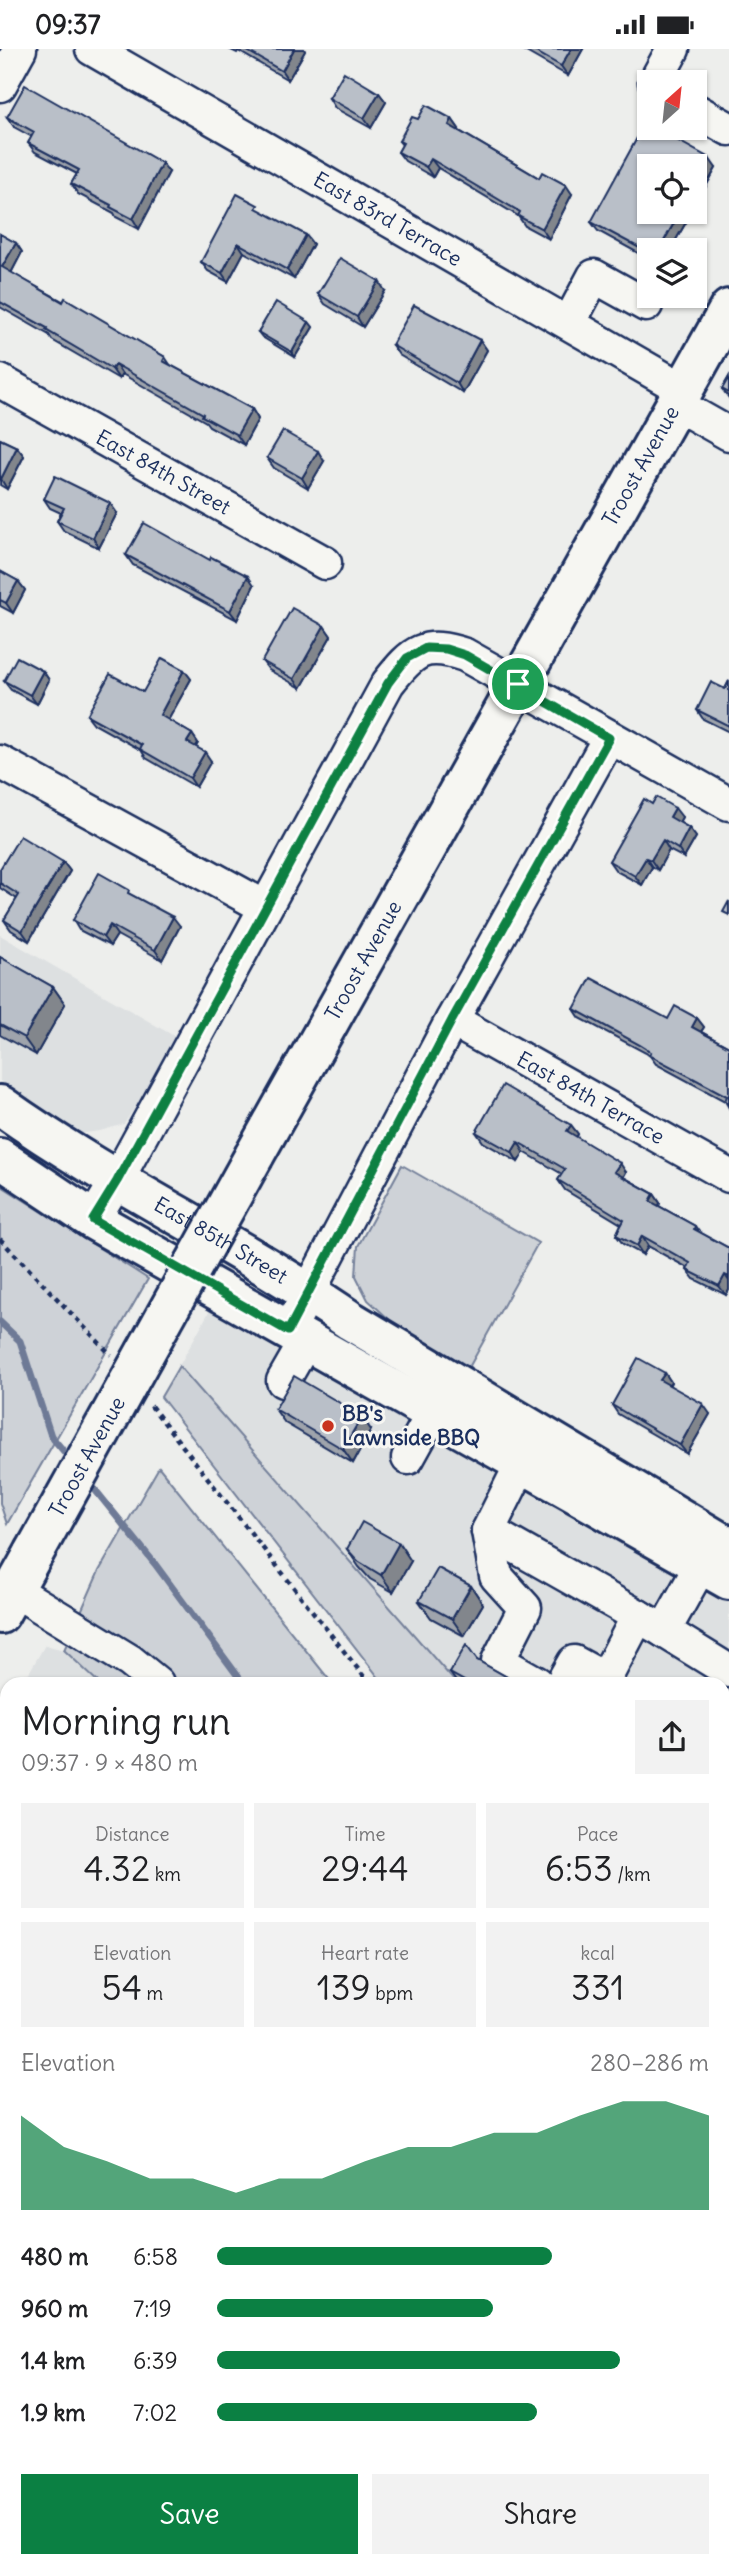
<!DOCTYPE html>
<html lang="en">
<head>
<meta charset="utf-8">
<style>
  :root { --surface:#fff; --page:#f2f2f2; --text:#202124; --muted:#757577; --accent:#0b8043 }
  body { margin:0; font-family:Delius,sans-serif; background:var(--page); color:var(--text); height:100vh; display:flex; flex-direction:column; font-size:26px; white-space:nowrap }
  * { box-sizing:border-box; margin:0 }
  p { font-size:23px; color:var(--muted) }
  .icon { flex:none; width:38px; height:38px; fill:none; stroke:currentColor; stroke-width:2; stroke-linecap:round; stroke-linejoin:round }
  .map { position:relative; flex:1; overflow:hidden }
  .panel { position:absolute; left:0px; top:1628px; width:730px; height:891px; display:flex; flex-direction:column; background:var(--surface); border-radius:21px 21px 0 0; box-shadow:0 2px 5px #0004 }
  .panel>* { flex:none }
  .needle { width:46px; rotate:27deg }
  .controls { position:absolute; left:637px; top:21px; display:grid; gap:14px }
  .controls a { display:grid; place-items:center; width:70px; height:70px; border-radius:0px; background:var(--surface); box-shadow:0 2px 5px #0004; font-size:35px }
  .pin { position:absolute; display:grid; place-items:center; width:60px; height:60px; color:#fff; margin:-30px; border:4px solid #fff; border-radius:50%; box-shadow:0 2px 7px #0007 }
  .round { display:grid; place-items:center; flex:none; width:74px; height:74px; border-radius:0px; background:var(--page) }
  .head { display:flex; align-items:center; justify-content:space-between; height:119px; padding:0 21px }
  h1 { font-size:38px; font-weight:600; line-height:52px }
  .stats { display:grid; grid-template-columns:repeat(3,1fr); gap:10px; height:119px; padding:7px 21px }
  .stats div { display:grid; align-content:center; border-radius:0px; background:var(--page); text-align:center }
  .stats b { font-size:35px; font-weight:600 }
  .stats small { font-size:19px; font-weight:400 }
  .stats p { font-size:19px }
  .chart { height:196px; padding:14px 21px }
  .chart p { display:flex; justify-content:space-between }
  .chart svg { width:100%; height:126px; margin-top:7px; fill:var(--accent); opacity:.7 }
  .cta { display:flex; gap:14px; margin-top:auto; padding:14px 21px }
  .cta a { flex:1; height:80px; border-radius:0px; background:var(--accent); color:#fff; font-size:28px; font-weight:600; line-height:80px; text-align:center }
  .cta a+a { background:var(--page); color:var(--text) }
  ul { padding:0 21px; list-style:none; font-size:23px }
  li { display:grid; grid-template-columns:112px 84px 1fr; align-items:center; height:52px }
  li i { height:18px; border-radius:9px; background:var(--accent) }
  .status { display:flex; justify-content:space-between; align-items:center; height:49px; padding:0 35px; background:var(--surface); direction:ltr }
  .status svg { height:19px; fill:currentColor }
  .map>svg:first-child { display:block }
  .built { fill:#dde0e1 }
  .green { fill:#ced2d7; stroke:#74809a; stroke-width:2 }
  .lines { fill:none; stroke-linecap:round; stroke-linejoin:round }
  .stream { stroke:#6e7a96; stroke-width:7 }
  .minor-casing { stroke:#1b2f5e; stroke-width:37 }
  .major-casing { stroke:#1b2f5e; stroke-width:44 }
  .path { stroke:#1b2f5e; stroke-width:4.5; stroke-dasharray:5 5; stroke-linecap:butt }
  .minor { stroke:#f6f6f2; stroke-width:32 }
  .major { stroke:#f6f6f2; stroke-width:38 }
  .major-bridge-casing { stroke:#1b2f5e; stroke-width:44; stroke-linecap:butt }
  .major-bridge { stroke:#f6f6f2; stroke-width:38 }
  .wall { fill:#9fa4ac; stroke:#1b2f5e; stroke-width:2 }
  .shaded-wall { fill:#82868c; stroke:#1b2f5e; stroke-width:2 }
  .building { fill:#b9bfc8; stroke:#1b2f5e; stroke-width:2 }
  .route-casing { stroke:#fff; stroke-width:14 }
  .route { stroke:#0b8043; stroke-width:9 }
  .poi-dot { fill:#c8321e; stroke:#f6f6f2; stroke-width:2.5 }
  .labels { text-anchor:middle; stroke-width:6; stroke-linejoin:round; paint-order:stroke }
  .street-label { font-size:21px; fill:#1b2f5e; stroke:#f6f6f2 }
  .poi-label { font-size:21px; font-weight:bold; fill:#1b2f5e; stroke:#f6f6f2; text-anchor:start }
</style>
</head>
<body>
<div class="status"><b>09:37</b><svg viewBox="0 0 49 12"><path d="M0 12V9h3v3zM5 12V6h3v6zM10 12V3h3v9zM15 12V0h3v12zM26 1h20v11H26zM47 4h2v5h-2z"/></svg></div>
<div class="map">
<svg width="729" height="2518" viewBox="0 0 729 2518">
  <rect width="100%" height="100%" fill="#edeeec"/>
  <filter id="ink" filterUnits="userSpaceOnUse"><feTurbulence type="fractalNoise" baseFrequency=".0143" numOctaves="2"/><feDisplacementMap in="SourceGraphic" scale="14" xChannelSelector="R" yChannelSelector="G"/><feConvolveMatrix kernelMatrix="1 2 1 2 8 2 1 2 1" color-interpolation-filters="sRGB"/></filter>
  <g filter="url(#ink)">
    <!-- built -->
    <g class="built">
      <polygon points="0,886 174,987 147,1040 124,1075 100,1082 78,1085 42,1064 0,1032"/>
      <polygon points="210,1261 729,1551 729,1720 723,1728 723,1634 456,1634 179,1317"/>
      <polygon points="45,1596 64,1601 99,1634 23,1634"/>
      <polygon points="7,1663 7,2264 0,2260 0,1675"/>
      <polygon points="723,2377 729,2389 729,2518 382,2518 370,2511 723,2511"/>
    </g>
    <!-- green -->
    <g class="green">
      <polygon points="402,1116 538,1194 467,1322 391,1272 368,1251 356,1227 358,1197"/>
      <polygon points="0,1136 148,1230 7,1475 0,1454"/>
      <polygon points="179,1317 456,1634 383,1634 161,1348"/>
      <polygon points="159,1418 332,1634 99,1634 64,1601 99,1522"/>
      <path d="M729,1804V1932C717,1898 721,1839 729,1804Z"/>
      <polygon points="723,2153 729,2162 729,2389 723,2377"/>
    </g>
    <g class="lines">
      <!-- stream -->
      <g class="stream">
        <polyline points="0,1273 20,1292 51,1387 72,1412"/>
        <polyline points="88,1432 155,1515 243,1634"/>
        <polyline points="723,2245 729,2254"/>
      </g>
      <!-- minor casing -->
      <g class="minor-casing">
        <g id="minor">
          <path id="s1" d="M92,0L684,341"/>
          <polyline points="655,33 673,0"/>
          <polyline points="0,36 20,0"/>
          <polyline points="695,61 729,80"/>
          <polyline points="569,274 594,227 646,256"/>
          <path id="s2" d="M0,332L325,514"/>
          <polyline points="676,355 729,385"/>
          <polyline points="0,713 265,858"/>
          <path id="s3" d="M452,971L729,1127"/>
          <path d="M93,1171L117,1131L388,634C413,602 424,592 465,606L729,755"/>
          <polyline points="288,1282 452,971 609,689"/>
          <polyline points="283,1332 306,1292"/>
          <polyline points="408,1409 433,1364"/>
          <polyline points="522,1414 488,1482 496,1527 525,1559 498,1612 537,1634"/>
          <polyline points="488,1482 638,1567"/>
          <polyline points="14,1541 130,1612 157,1634"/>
          <polyline points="664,1582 729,1622"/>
          <polyline points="562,1634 574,1613 605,1630 638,1567 664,1582 701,1516"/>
          <polyline points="723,1703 729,1707"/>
          <polyline points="0,1722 7,1725"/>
          <polyline points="723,1767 729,1758"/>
          <polyline points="723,1977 729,1991"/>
          <polyline points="0,2032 7,2036"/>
          <polyline points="0,2119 7,2106"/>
        </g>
      </g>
      <!-- major casing -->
      <g class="major-casing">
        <g id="major">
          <path id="s4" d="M0,1056C112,1136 238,1194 351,1272L729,1498"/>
          <path id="s5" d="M254,1107L729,260"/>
          <polyline points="0,1109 93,1171 729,1531"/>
          <polyline points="0,1565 34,1504"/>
        </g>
      </g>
      <!-- path -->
      <g class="path">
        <polyline points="0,1190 111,1306"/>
        <polyline points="151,1357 369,1634"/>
        <polyline points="723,2096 729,2106"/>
      </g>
      <!-- minor -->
      <use href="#minor" class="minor"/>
      <!-- major -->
      <use href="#major" class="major"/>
      <!-- major-bridge casing -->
      <g class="major-bridge-casing">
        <g id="major-bridge">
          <path id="s6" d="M34,1504L254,1107"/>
        </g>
      </g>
      <!-- major-bridge -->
      <use href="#major-bridge" class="major-bridge"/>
    </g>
    <!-- wall -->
    <g class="wall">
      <polygon points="229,0 304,0 305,2 288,31 238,2 237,4"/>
      <polygon points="521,0 583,0 568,27"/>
      <polygon points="379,44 386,53 371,79 335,59 329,49"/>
      <polygon points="7,68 169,123 139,180 116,168 114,164 78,145 71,135 77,125 35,103 28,94 32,88 14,78"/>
      <polygon points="418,70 452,70 459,80 458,81 539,129 572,145 549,190 525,177 518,167 438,119 433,128 405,112 398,103 402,96 399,92"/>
      <polygon points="675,90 716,119 695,157 695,117 692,163 670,201 649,201 649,210 598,182 591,173"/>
      <polygon points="263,163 313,195 294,230 244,203 228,233 208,222 201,213"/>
      <polygon points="0,185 16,194 22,203 11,224 165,308 171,317 252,360 258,370 244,396 209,377 206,373 122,325 119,330 52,291 49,286 0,258"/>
      <polygon points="385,242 363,278 325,255 318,245"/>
      <polygon points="309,273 313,278 295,308 262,288 258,283"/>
      <polygon points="480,291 487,301 463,344 399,306 392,296"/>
      <polygon points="729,328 729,349 722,340"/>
      <polygon points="0,390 17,398 24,407 7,440 0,436"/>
      <polygon points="267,409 324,412 308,439 274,419"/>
      <polygon points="44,450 117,464 99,499 64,482 57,472 61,464 50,459"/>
      <polygon points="126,506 254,536 237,571 133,516"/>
      <polygon points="0,522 18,532 25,541 13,564 0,557"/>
      <polygon points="324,577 331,587 301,639 269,621 262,612"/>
      <polygon points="184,621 191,630 168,671 192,685 198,694 196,698 211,712 196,738 146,709 141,701 94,675 87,666 143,643"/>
      <polygon points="43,622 49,631 37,655 11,641 4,632"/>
      <polygon points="729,632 729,683 703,670 697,661 725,640"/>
      <polygon points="652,755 682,768 679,773 689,779 696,788 684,809 669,801 658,821 652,818 642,836 616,822 609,812"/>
      <polygon points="63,813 70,822 29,892 11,881 4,871 17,850 0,839 0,820"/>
      <polygon points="133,847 180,877 162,911 117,886 110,897 79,881 73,871"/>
      <polygon points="0,908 53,938 65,955 36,1006 0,986"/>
      <polygon points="574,960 668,970 697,969 704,978 701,983 729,998 729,1059 725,1052 656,1015 650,1007 646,1004 580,969"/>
      <polygon points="571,1076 578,1085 577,1088 626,1123 623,1128 654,1145 660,1154 659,1157 695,1177 700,1184 729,1199 729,1241 726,1246 694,1230 687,1221 688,1219 648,1197 643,1206 623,1195 616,1186 621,1175 565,1141 558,1131 562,1125 524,1103 518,1113 483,1093 476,1083"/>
      <polygon points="665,1324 671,1333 669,1336 710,1365 687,1405 618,1365 612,1356"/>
      <polygon points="275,1360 371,1381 353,1414 285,1374"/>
      <polygon points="347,1500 411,1512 393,1543 370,1530 359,1518"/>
      <polygon points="471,1537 483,1555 464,1587 431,1569 419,1552"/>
      <polygon points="477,1611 516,1633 527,1634 457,1634 450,1624"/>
      <polygon points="0,1814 7,1818 7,2011 0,2007"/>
      <polygon points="7,2114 7,2231 0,2227 0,2127"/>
      <polygon points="399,2511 482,2511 494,2518 411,2518"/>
    </g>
    <!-- shaded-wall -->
    <g class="shaded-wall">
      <polygon points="294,0 304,0 305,2 288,31 282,22"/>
      <polygon points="571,0 583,0 568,27 561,17"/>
      <polygon points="379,44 386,53 371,79 364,69"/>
      <polygon points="452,70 459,80 456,85 449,76"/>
      <polygon points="669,80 675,90 672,95 666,85"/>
      <polygon points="709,109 716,119 695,157 695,135"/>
      <polygon points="431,110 438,119 433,128 426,118"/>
      <polygon points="162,114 169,123 139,180 133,170"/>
      <polygon points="566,136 572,145 549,190 542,180"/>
      <polygon points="680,163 692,163 670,201 659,201"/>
      <polygon points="306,186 313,195 294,230 287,221"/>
      <polygon points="16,194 22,203 9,228 2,218"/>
      <polygon points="238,194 244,203 228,233 222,224"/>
      <polygon points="379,232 385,242 363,278 357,268"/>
      <polygon points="309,273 313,278 295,308 292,303"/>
      <polygon points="480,291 487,301 463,344 457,334"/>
      <polygon points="115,315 122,325 119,330 112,320"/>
      <polygon points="252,360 258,370 244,396 237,386"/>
      <polygon points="17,398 24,407 7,440 1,430"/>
      <polygon points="318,402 324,412 308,439 302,429"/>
      <polygon points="110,454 117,464 99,499 93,489"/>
      <polygon points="248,527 254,536 237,571 230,562"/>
      <polygon points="18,532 25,541 13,564 6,554"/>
      <polygon points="324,577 331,587 301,639 294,630"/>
      <polygon points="184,621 191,630 166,675 160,666"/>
      <polygon points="43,622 49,631 37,655 30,646"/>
      <polygon points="192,685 198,694 193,702 187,693"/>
      <polygon points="205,703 211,712 196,738 190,729"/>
      <polygon points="675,759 682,768 677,777 670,768"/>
      <polygon points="689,779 696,788 684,809 678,800"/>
      <polygon points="663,791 669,801 658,821 651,811"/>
      <polygon points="646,809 652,818 642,836 635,827"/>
      <polygon points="63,813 70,822 29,892 22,882"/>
      <polygon points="173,868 180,877 162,911 155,901"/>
      <polygon points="110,876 117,886 110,897 103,888"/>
      <polygon points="53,938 65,955 36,1006 24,989"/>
      <polygon points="697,969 704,978 698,987 692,978"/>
      <polygon points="571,1076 578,1085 574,1092 567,1082"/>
      <polygon points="518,1093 524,1103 518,1113 512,1103"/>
      <polygon points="620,1114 626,1123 621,1133 614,1123"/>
      <polygon points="654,1145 660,1154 657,1161 650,1152"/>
      <polygon points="642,1187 648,1197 643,1206 637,1197"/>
      <polygon points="725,1226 729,1232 729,1241 726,1246 719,1237"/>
      <polygon points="665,1324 671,1333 667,1341 660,1331"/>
      <polygon points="703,1355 710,1365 687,1405 680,1396"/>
      <polygon points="362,1367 371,1381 353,1414 343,1400"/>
      <polygon points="399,1494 411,1512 393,1543 381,1526"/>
      <polygon points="471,1537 483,1555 464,1587 452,1570"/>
    </g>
    <!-- building -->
    <g class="building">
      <polygon points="244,0 294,0 282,22"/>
      <polygon points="531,0 571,0 561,17"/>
      <polygon points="344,23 379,44 364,69 329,49"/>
      <polygon points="25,36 162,114 133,170 110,158 111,156 71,135 79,121 28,94 34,83 7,68"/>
      <polygon points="426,56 452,70 449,76 539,129 542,123 566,136 542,180 518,167 520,163 431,110 426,118 398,103 403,94 399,92 412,68 418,70"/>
      <polygon points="648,69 649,70 649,79 666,79 669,80 666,85 709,109 695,135 695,117 649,117 649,163 680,163 659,201 649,201 649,204 591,173"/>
      <polygon points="237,145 258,156 256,159 306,186 287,221 238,194 222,224 201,213"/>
      <polygon points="0,185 16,194 2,218 63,253 65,249 165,308 163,312 252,360 237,386 202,367 203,365 115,315 112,320 46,281 47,279 0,253"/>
      <polygon points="340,209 379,232 357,268 318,245"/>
      <polygon points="276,253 309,273 292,303 258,283"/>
      <polygon points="414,256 480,291 457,334 392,296"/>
      <polygon points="729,328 729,344 722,340"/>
      <polygon points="283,382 318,402 302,429 267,409"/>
      <polygon points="0,390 17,398 1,430 0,430"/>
      <polygon points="55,427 110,454 93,489 57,472 64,459 44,450"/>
      <polygon points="144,474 210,511 211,508 248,527 230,562 126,506"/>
      <polygon points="0,522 18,532 6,554 0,551"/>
      <polygon points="292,559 324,577 294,630 262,612"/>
      <polygon points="17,608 43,622 30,646 4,632"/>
      <polygon points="162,609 184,621 160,666 192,685 187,693 205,703 190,729 140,700 142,696 87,666 110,625 143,643"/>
      <polygon points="729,632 729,677 697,661 711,633 725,640"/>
      <polygon points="656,748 675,759 670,768 689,779 678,800 663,791 651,811 646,809 635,827 609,812 644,750 652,755"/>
      <polygon points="20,787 63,813 22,882 4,871 19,846 0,834 0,820"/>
      <polygon points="99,824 129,841 128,844 173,868 155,901 110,876 103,888 73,871"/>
      <polygon points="729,852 729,866 723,863"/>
      <polygon points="0,908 53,938 24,989 0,976"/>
      <polygon points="591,929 668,970 675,957 697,969 692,978 729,998 729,1055 725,1052 727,1047 649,1006 651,1003 640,996 574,960"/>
      <polygon points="503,1036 571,1076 567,1082 620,1114 614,1123 654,1145 650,1152 695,1177 694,1180 729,1199 729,1228 725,1226 719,1237 687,1221 690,1214 642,1187 637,1197 616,1186 624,1171 558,1131 565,1120 518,1093 512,1103 476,1083"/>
      <polygon points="638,1309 665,1324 660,1331 703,1355 680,1396 612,1356"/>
      <polygon points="294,1327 362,1367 343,1400 275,1360"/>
      <polygon points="362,1473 399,1494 381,1526 358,1512 347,1500"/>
      <polygon points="438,1519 471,1537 452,1570 419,1552"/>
      <polygon points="466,1596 477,1611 516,1633 527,1634 468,1634 450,1624"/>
      <polygon points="0,1814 7,1818 7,2000 0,1996"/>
      <polygon points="7,2114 7,2221 0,2217 0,2127"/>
      <polygon points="418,2511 482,2511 494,2518 430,2518"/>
    </g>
  </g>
  <g class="lines" filter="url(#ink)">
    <!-- route casing -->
    <g class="route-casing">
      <polygon id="route" points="426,599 446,600 465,606 609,689 452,971 288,1282 93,1171 117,1132 388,634 407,609"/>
    </g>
    <!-- route -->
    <use href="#route" class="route"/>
  </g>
  <!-- markers -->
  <circle class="poi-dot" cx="328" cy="1377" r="7"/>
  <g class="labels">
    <!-- street labels -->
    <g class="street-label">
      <text dy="7" stroke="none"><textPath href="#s1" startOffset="341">East 83rd Terrace</textPath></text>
      <text dy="7" stroke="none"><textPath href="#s5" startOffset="791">Troost Avenue</textPath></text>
      <text dy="7" stroke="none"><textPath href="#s2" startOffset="187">East 84th Street</textPath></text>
      <text dy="7" stroke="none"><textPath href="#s5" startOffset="224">Troost Avenue</textPath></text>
      <text dy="7" stroke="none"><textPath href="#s3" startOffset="159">East 84th Terrace</textPath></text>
      <text dy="7" stroke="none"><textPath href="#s4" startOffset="259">East 85th Street</textPath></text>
      <text dy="7" stroke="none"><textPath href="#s6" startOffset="110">Troost Avenue</textPath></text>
    </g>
    <!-- poi labels -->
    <g class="poi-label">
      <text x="342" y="1372">BB's<tspan x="342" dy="24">Lawnside BBQ</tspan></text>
    </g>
  </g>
</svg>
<div class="controls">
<a><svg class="needle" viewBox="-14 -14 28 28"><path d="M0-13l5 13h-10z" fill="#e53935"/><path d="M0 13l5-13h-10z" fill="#757577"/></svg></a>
<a><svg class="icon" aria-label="locate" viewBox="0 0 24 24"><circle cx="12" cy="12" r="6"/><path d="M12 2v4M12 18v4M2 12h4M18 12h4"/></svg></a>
<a><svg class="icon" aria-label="layers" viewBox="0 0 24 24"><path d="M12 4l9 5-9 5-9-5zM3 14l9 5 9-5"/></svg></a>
</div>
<div class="pin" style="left:518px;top:635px;background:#1e9e55"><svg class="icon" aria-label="arrive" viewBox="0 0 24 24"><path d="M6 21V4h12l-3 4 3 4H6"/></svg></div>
<section class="panel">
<div class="head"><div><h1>Morning run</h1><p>09:37 · 9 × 480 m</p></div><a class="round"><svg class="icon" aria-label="share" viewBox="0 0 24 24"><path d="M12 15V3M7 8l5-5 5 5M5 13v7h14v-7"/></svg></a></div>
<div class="stats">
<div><p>Distance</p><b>4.32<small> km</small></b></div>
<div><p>Time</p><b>29:44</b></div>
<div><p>Pace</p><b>6:53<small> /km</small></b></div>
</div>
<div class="stats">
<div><p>Elevation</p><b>54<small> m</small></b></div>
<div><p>Heart rate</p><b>139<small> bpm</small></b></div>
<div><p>kcal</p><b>331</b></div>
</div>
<div class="chart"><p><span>Elevation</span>280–286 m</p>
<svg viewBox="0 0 160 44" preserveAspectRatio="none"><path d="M0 44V11L10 22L20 27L30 33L40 33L50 38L60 33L70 33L80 27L90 22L100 22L110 17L120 17L130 11L140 6L150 6L160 11V44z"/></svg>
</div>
<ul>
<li><b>480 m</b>6:58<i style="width:68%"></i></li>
<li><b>960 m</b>7:19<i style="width:56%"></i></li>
<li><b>1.4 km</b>6:39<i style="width:82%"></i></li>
<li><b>1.9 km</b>7:02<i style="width:65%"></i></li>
</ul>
<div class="cta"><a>Save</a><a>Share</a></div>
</section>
</div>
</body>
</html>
